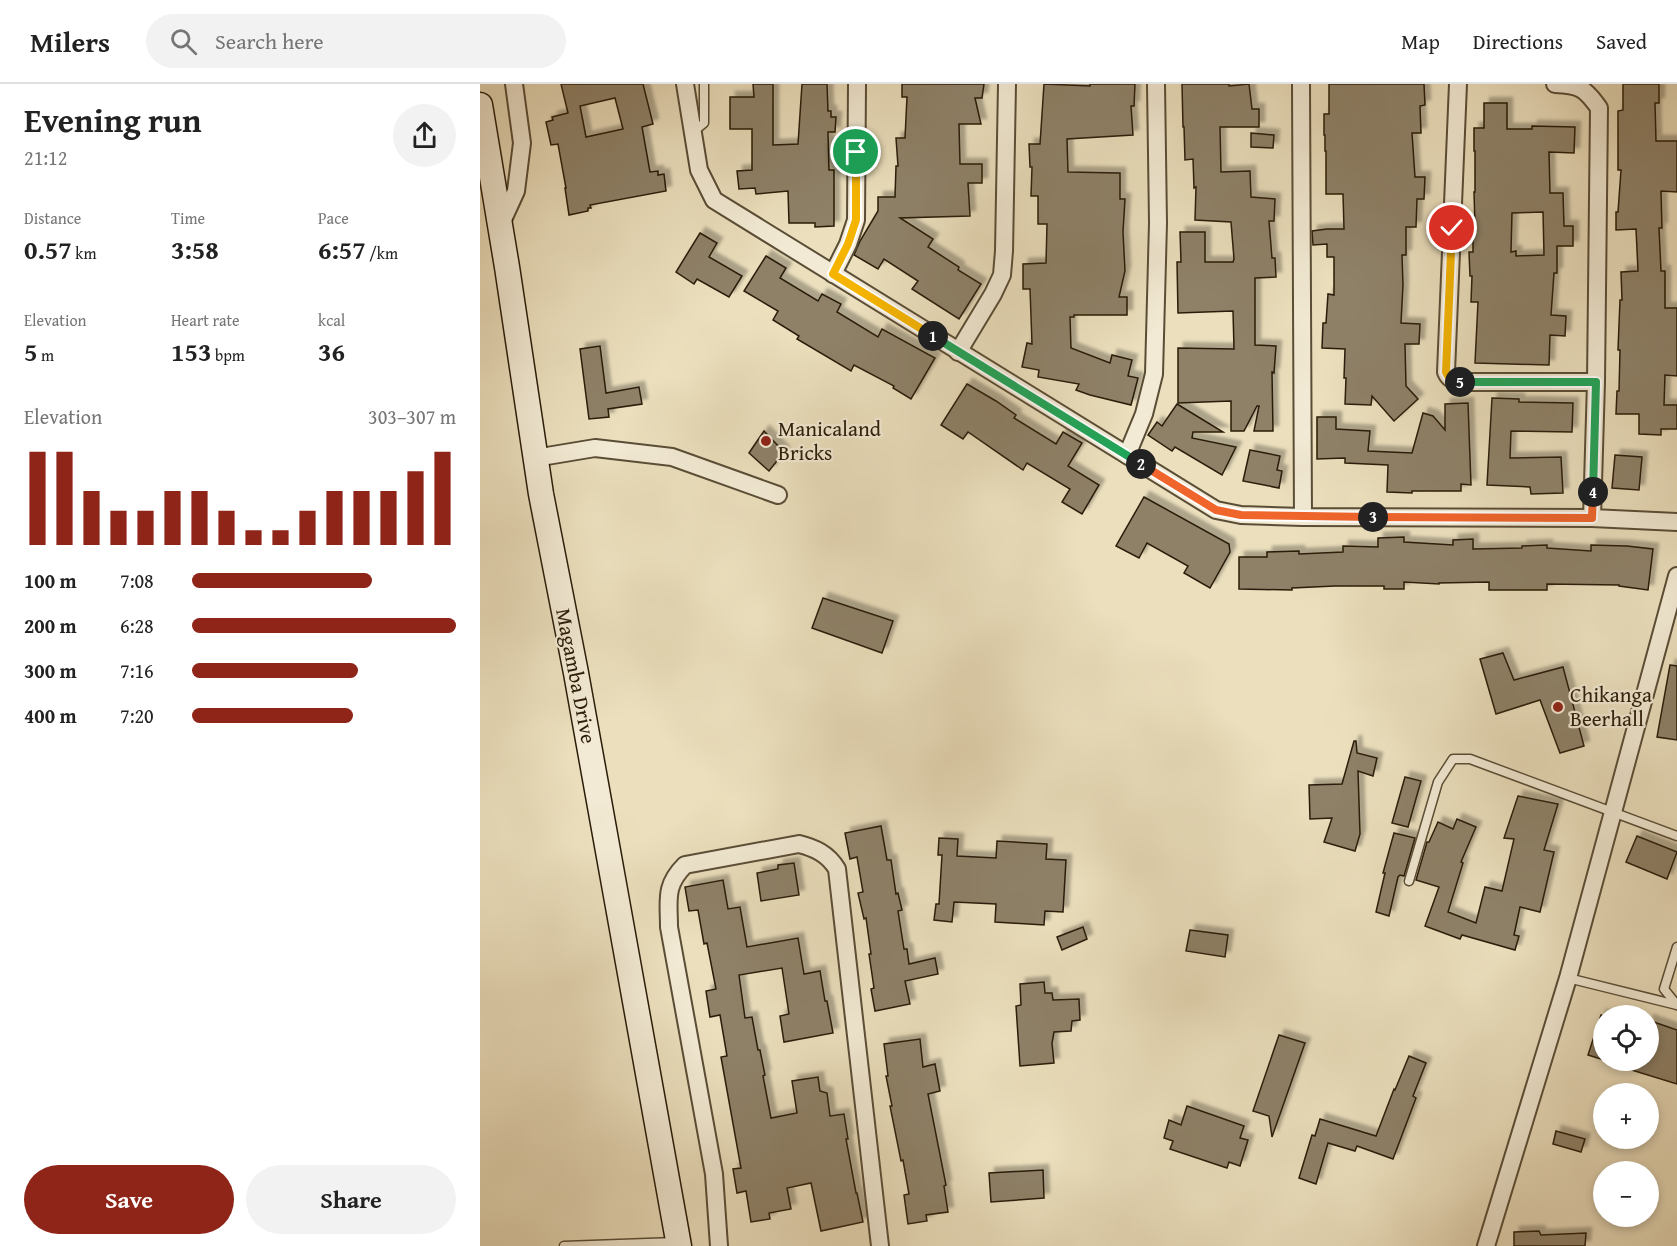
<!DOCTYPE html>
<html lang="en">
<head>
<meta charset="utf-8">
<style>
  :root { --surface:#fff; --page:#f2f2f2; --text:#222; --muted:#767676; --line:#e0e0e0; --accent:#8f2418 }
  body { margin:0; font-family:"Gentium Book Plus",serif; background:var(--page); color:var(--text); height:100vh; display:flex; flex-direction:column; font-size:22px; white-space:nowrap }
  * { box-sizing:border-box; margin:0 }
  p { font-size:20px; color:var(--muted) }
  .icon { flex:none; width:33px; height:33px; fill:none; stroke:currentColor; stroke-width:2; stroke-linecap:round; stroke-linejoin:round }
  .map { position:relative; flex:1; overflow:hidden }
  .drawer { display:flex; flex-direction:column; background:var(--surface); width:480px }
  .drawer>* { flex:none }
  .controls { position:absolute; left:1113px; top:921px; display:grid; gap:12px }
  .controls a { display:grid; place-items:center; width:66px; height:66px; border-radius:50%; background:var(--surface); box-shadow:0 3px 9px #0003; font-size:30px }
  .pin { position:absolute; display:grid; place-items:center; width:51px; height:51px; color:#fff; margin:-26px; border:3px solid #fff; border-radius:50%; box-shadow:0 2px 6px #0007 }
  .km { position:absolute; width:30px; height:30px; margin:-15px; border-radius:50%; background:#222; color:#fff; font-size:16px; line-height:30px; text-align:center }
  .round { display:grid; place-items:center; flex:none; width:63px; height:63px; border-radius:32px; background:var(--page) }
  .summary { display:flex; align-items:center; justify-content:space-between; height:102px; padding:0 24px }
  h1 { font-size:33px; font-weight:800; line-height:45px }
  .stats { display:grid; grid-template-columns:repeat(3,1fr); gap:9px; height:102px; padding:6px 24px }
  .stats div { display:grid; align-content:center }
  .stats b { font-size:26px; font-weight:800 }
  .stats small { font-size:16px; font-weight:400 }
  .stats p { font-size:16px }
  .chart { height:168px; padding:12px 24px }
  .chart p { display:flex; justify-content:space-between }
  .chart svg { width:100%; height:108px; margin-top:6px; stroke:var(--accent); stroke-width:6 }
  .action { display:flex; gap:12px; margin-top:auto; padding:12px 24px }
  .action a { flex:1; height:69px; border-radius:36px; background:var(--accent); color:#fff; font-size:24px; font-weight:800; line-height:69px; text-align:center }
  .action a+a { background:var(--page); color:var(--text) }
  ul { padding:0 24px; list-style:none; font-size:20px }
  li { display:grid; grid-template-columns:96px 72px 1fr; align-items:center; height:45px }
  li i { height:15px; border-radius:8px; background:var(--accent) }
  header { display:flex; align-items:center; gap:36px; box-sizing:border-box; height:84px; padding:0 30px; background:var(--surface); border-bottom:2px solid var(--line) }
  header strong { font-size:28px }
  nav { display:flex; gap:33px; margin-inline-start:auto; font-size:21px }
  .search { width:420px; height:54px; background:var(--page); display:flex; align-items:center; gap:15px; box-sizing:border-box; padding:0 21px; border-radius:33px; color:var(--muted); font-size:22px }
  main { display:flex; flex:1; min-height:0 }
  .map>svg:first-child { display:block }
  .building { fill:#8e8167; stroke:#2a1c09; stroke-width:1.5; fill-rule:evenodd; filter:url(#shadow) }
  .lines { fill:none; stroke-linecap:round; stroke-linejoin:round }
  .lane-casing { stroke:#5a4d36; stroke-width:11 }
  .street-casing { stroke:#5a4d36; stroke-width:20 }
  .secondary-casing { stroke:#2a1c09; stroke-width:27 }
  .lane { stroke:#f2ead4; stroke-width:8 }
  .street { stroke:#f2ead4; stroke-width:16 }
  .secondary { stroke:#f2ead4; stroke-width:24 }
  .split-1-casing { stroke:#fff; stroke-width:12 }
  .split-2-casing { stroke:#fff; stroke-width:12 }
  .split-3-casing { stroke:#fff; stroke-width:12 }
  .split-4-casing { stroke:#fff; stroke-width:12 }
  .split-5-casing { stroke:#fff; stroke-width:12 }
  .split-6-casing { stroke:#fff; stroke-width:12 }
  .split-1 { stroke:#f5b400; stroke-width:8 }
  .split-2 { stroke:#22a559; stroke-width:8 }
  .split-3 { stroke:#f0652b; stroke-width:8 }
  .split-4 { stroke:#f0652b; stroke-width:8 }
  .split-5 { stroke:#22a559; stroke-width:8 }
  .split-6 { stroke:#f5b400; stroke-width:8 }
  .poi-dot { fill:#8f2418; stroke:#f2ead4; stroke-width:2 }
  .labels { text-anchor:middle; stroke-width:4.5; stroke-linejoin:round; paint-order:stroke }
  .poi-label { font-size:21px; fill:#2a1c09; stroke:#f2ead4; text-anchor:start }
  .street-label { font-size:21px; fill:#2a1c09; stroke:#f2ead4 }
</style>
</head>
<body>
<header>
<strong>Milers</strong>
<div class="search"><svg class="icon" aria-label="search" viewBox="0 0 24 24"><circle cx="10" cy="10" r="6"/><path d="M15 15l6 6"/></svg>Search here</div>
<nav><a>Map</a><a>Directions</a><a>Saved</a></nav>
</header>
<main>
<section class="drawer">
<div class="summary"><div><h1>Evening run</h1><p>21:12</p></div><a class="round"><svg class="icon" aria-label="share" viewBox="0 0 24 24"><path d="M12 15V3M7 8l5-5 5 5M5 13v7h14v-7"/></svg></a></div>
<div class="stats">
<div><p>Distance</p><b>0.57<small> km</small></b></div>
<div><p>Time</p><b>3:58</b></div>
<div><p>Pace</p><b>6:57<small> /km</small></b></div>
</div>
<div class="stats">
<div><p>Elevation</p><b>5<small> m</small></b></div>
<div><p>Heart rate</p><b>153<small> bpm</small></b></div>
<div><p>kcal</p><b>36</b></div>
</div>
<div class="chart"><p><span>Elevation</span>303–307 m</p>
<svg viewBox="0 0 160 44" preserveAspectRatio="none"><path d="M5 44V6M15 44V6M25 44V22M35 44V30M45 44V30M55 44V22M65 44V22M75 44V30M85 44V38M95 44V38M105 44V30M115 44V22M125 44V22M135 44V22M145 44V14M155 44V6"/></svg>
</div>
<ul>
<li><b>100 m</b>7:08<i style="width:68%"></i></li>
<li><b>200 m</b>6:28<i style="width:100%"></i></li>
<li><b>300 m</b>7:16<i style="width:63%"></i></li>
<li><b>400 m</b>7:20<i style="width:61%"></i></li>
</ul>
<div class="action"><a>Save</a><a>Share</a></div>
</section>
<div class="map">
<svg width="1197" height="1162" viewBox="0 0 1197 1162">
  <defs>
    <filter id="shadow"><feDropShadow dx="5.5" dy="-5.5" stdDeviation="1.5" flood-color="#0004"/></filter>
  </defs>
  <rect width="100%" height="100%" fill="#ebdfbd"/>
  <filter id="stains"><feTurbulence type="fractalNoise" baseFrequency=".00333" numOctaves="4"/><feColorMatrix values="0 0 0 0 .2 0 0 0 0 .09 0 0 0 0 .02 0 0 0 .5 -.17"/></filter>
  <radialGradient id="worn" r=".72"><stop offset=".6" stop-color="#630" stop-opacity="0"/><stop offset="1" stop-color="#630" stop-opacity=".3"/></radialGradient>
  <!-- building -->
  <g class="building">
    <path d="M81,0H163L173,40L162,43L170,88L178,87V91L184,90L186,107L110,121L111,124H108V127L89,131L85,104H86L78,60L71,61L66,38L73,36L72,33L88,29ZM135,14L143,45L106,53L100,22Z"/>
    <polygon points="273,0 293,0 293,61 318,60 322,0 347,0 348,27 351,27 351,33 356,33 355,48 348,48 349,86 354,86 354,142 335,143 335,139 309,139 308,107 276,110 275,104 259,105 257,87 272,86 272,45 250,45 250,13 274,13"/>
    <polygon points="422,0 504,0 502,14 495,14 501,40 479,40 480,80 502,80 502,99 488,99 490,132 420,134 453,155 448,163 479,183 478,186 501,200 479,235 432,205 438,197 404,175 398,185 374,171 380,157 398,127 398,113 415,113 416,82 418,82 416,54 425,54 427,13 422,13"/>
    <polygon points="564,0 610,2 610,0 655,0 654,22 651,22 653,51 587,55 588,88 640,89 640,115 645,115 643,148 645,187 639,213 647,213 647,231 594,231 594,233 590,233 591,264 630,279 632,271 652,276 648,292 658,294 651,321 610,311 596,306 599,300 558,293 559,286 542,283 547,259 552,260 550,205 543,205 543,180 566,179 567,140 558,140 558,112 551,112 552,83 550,83 549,60 560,60"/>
    <polygon points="702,0 749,0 749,2 769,0 772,25 779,25 779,43 740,43 741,88 770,87 771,113 795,115 794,137 789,137 792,174 795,174 796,193 775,194 775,261 796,262 794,289 792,288 793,347 774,347 779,322 777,322 764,347 751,347 751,317 698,319 698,264 754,265 753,227 698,229 697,178 701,178 700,148 725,148 725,178 753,178 754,175 751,138 715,136 716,103 714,104 713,75 705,76 704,43 703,43"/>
    <polygon points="849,0 944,0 945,21 940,22 941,49 932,49 935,93 945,93 944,115 937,115 936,143 926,143 926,171 922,171 923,201 921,239 940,240 939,260 925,260 926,302 938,315 914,337 892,312 891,321 865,320 866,294 864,294 865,265 842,264 843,239 846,239 848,210 854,211 854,173 847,173 847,160 833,161 832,147 847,145 864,145 863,110 846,110 846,67 845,67 845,51 844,51 844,30 849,30"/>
    <polygon points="1143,0 1179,0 1179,19 1175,19 1176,57 1197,57 1197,108 1181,107 1182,144 1179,144 1181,187 1185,187 1185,224 1197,224 1197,292 1185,291 1184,321 1197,321 1197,345 1181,345 1181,351 1159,350 1159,330 1136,330 1137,307 1139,307 1140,266 1138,266 1140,216 1142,216 1141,188 1158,187 1156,145 1136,146 1136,128 1138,128 1141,86 1138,86 1138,27 1143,26"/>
    <path d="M1004,19H1027V45H1052V42L1095,43L1094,69L1069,68L1070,109H1083L1084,142H1093V162H1077V189H1074L1071,231L1086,232L1085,252L1070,251L1069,281L995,279L998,218H991L992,192H990L989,168H993V141H995L994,108H995V67H994V44H1004ZM1063,128L1064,171L1036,172V167L1031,168L1032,129Z"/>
    <polygon points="771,49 794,51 793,64 771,63"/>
    <polygon points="220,149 237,159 229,173 262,192 249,213 217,195 214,200 196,188"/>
    <polygon points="286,172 306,184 300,194 338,217 342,210 361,220 357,228 398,253 402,245 455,274 431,315 413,304 414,302 374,281 371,287 317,255 319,252 293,236 298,227 264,207"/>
    <polygon points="120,262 126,309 159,303 162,320 128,325 129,333 109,335 100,265"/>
    <polygon points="487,300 516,317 536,331 534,334 576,360 583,348 602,359 588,382 619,401 602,430 582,418 590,405 547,379 543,386 488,348 483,355 461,341"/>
    <polygon points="1012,314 1039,315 1039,318 1093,319 1092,348 1031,347 1030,374 1081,373 1083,409 1051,410 1050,403 1007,401"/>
    <polygon points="988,319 991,401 981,400 981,407 932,407 932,409 907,408 908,381 865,379 865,374 837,375 837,333 856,333 856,345 890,347 888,367 932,369 943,329 953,332 965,346 965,320"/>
    <polygon points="697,320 743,348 713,348 712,354 756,363 742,391 695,363 692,367 668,351 677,338 682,342"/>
    <polygon points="284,347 304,368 289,387 269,369"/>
    <polygon points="770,366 800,372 797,386 802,387 799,404 763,397"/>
    <polygon points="1135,371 1162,373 1159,406 1132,404"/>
    <polygon points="664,413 749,460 750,468 730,504 704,489 708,482 667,459 659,474 636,462"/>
    <polygon points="924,453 924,458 973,461 973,456 993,455 993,465 1042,464 1042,462 1067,461 1067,464 1111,467 1111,461 1147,462 1173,465 1168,506 1139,502 1139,501 1067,500 1067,506 1009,506 1009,498 959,499 959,500 924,498 924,505 904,505 904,502 855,502 812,504 812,506 759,505 759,473 787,473 787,468 819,467 819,470 863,468 863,462 898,463 898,454"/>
    <polygon points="343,514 413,537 402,569 332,544"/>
    <polygon points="1023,569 1034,596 1083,583 1104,662 1080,669 1060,616 1016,630 1000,575"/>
    <polygon points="1190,581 1197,582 1197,656 1177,653"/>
    <polygon points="874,657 876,657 877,669 897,674 893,692 878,687 880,750 875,767 844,758 852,734 830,735 829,701 862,700"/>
    <polygon points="925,693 941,697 928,743 912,739"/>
    <polygon points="1038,712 1078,720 1064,766 1074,768 1060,828 1040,823 1034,851 1039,852 1035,866 982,851 980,855 945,842 959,803 936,796 947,758 949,758 958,738 973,745 977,735 996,743 981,778 983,779 968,828 996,839 1005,803 1022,807 1034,755 1024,754"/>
    <polygon points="401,742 407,776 411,776 416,810 418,809 422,826 418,827 424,865 427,865 429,880 455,874 458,890 425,897 430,920 395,927 391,905 394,904 389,870 391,870 386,834 384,835 378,809 383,808 377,773 370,775 365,749"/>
    <polygon points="914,749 935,754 924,792 920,791 918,793 909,832 896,828 905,789 903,789"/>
    <polygon points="1157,752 1197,768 1187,795 1146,778"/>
    <polygon points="459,754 478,755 477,772 516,774 517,757 567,760 566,775 586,776 583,828 565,827 564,841 515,838 516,820 474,818 472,838 454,836 456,820 459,820 462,771 458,771"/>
    <polygon points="314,779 319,811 281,817 277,789 298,785 298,781"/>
    <polygon points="243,796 248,825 260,823 267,863 318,854 324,890 340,887 345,917 347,917 353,949 304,958 300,932 309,930 302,884 259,891 265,934 272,933 278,966 280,966 285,991 283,992 291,1034 317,1029 312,997 338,993 340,1007 347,1009 350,1032 364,1030 368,1055 366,1055 376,1109 377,1109 383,1138 341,1147 331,1099 307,1104 311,1125 289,1129 290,1135 271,1138 266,1107 257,1109 253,1085 261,1084 241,973 247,972 240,931 230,933 226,907 236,905 227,859 224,860 218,826 209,827 205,803"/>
    <polygon points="603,843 607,855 582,866 577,853"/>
    <polygon points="710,846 748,851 745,873 706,867"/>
    <polygon points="564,898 565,909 572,909 573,916 599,915 600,936 592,937 591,947 574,948 572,959 574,979 540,982 536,922 541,921 540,900"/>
    <polygon points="1121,931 1124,932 1124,976 1108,971"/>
    <polygon points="1168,936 1197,946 1197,1000 1132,980 1132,976 1168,976"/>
    <polygon points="799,951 825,959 792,1053 789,1032 773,1027"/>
    <polygon points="440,955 443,983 455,980 460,1007 448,1010 466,1101 464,1102 468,1128 446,1131 447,1137 428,1140 424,1111 429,1110 423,1076 421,1077 410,1022 412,1022 406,992 408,992 404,960"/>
    <polygon points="929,972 946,979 933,1012 936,1014 913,1075 877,1062 875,1067 848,1059 836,1100 819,1094 832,1051 835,1052 840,1035 896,1052 914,1005 915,1006"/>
    <polygon points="707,1022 764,1042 760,1054 768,1056 760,1082 749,1078 747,1084 690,1065 693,1057 684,1054 689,1036 701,1041"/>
    <polygon points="1076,1047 1105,1055 1101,1068 1073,1060"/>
    <polygon points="563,1086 564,1114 511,1118 509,1089"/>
    <polygon points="1059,1147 1061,1151 1106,1149 1105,1162 1034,1162 1034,1148"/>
  </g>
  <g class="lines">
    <!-- lane casing -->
    <g class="lane-casing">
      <g id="lane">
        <polyline points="213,48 224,39 224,0"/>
        <polyline points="929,797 958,698 973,675 990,675 1197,752"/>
        <polyline points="1197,863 1184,905 1197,921"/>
        <polyline points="1088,894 1197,921"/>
        <polyline points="84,1162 195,1158"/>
      </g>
    </g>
    <!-- street casing -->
    <g class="street-casing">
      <g id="street">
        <polyline points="205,0 219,86 234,116 736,426 761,431 823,433 1112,434 1197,438"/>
        <polyline points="821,0 823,433"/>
        <path d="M978,0L966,288C969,295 973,296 980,298H1116"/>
        <path d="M1075,0C1100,1 1105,4 1119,24L1116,298L1112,434"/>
        <polyline points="20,142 36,107 42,59 34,0"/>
        <polyline points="353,190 368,160 376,136 377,0"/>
        <polyline points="478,268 513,210 522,191 524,167 527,0"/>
        <polyline points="647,371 664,330 674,290 678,139 676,0"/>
        <polyline points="55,374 115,364 192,373 298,411"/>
        <path d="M239,1162L234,1090L189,843C189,816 184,802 205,781L319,760C335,764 348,770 357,785L400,1162"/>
        <polyline points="1006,1162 1088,894 1197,492"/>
      </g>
    </g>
    <!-- secondary casing -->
    <g class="secondary-casing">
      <polyline id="secondary" points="0,21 27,183 61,410 96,589 199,1162"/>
    </g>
    <!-- lane -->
    <use href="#lane" class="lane"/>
    <!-- street -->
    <use href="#street" class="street"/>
    <!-- secondary -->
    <use href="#secondary" class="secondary"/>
  </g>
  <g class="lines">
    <!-- split-1 casing -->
    <g class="split-1-casing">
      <polyline id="split-1" points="376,68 376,136 368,160 353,190 453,252"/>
    </g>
    <!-- split-2 casing -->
    <g class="split-2-casing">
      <polyline id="split-2" points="453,252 661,380"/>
    </g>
    <!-- split-3 casing -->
    <g class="split-3-casing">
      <polyline id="split-3" points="661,380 736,426 761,431 893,433"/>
    </g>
    <!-- split-4 casing -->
    <g class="split-4-casing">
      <polyline id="split-4" points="893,433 1112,434 1113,408"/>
    </g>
    <!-- split-5 casing -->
    <g class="split-5-casing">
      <polyline id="split-5" points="980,298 1116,298 1113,408"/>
    </g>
    <!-- split-6 casing -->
    <g class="split-6-casing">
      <path id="split-6" d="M972,144L966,288C969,295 973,296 980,298"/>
    </g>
    <!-- split-1 -->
    <use href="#split-1" class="split-1"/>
    <!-- split-2 -->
    <use href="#split-2" class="split-2"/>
    <!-- split-3 -->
    <use href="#split-3" class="split-3"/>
    <!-- split-4 -->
    <use href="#split-4" class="split-4"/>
    <!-- split-5 -->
    <use href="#split-5" class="split-5"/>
    <!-- split-6 -->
    <use href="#split-6" class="split-6"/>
  </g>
  <!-- markers -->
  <g class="poi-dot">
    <circle cx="286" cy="357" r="6"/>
    <circle cx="1078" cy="623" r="6"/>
  </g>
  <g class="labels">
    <!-- poi labels -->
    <g class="poi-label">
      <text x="298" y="352">Manicaland<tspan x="298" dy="24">Bricks</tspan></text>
      <text x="1090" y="618">Chikanga<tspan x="1090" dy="24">Beerhall</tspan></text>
    </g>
    <!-- street labels -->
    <g class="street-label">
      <text transform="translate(96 592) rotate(79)" y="7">Magamba Drive</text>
    </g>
  </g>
  <rect width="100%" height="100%" filter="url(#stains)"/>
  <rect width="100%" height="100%" fill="url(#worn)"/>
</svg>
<div class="controls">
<a><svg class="icon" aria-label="locate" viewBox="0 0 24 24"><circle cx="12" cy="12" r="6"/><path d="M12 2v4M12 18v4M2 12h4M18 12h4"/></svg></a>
<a>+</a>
<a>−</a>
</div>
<div class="pin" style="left:376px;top:68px;background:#1e9e55"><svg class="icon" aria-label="arrive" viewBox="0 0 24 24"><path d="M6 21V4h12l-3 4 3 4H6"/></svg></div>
<div class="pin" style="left:972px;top:144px;background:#d93025"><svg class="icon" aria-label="check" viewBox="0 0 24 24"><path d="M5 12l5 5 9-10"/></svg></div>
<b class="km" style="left:453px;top:252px">1</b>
<b class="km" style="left:661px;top:380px">2</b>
<b class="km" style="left:893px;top:433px">3</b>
<b class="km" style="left:1113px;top:408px">4</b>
<b class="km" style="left:980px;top:298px">5</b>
</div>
</main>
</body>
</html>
